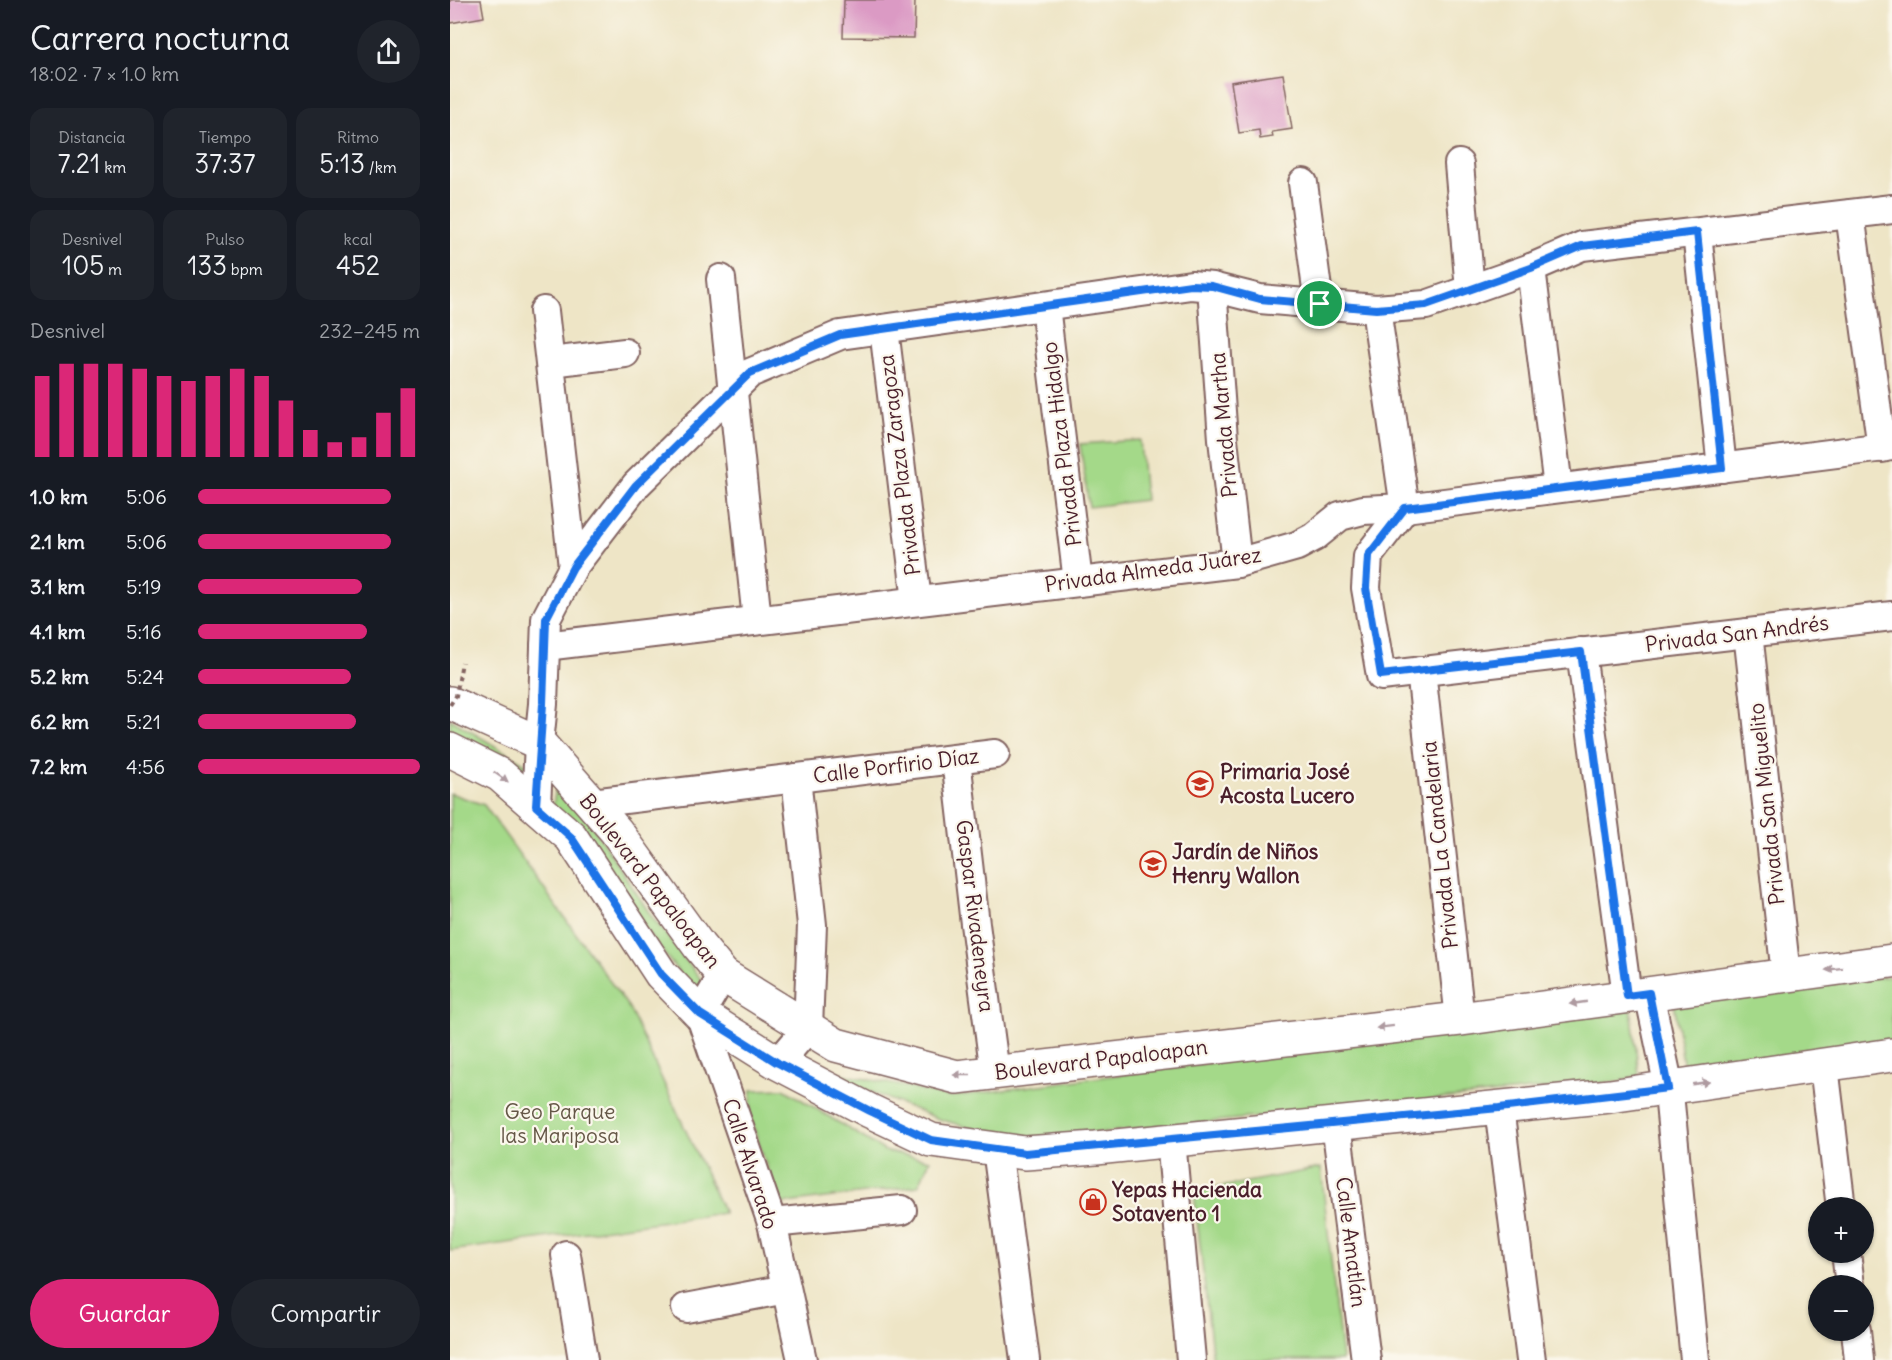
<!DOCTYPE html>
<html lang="es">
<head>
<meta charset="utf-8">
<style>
  :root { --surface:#171b24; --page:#20242c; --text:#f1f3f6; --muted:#9ea1a6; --accent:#db2777 }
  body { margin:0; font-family:Delius,sans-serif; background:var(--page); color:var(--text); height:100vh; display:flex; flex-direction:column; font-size:22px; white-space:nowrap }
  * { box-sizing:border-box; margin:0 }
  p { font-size:20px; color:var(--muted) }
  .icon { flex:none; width:33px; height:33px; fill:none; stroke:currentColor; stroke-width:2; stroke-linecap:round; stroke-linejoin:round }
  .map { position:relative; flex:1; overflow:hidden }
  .drawer { display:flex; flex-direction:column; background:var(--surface); width:450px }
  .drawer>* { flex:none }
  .controls { position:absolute; left:1358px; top:1197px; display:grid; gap:12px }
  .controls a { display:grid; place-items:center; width:66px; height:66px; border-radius:50%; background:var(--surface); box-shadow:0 2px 4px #0004; font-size:30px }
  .pin { position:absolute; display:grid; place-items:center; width:51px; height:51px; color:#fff; margin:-26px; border:3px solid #fff; border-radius:50%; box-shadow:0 2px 6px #0007 }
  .round { display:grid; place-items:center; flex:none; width:63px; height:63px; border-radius:32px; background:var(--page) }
  .head { display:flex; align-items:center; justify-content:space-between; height:102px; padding:0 30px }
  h1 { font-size:33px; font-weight:600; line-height:45px }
  .stats { display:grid; grid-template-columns:repeat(3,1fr); gap:9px; height:102px; padding:6px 30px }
  .stats div { display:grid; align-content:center; border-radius:15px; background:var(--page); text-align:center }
  .stats b { font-size:26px; font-weight:600 }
  .stats small { font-size:16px; font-weight:400 }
  .stats p { font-size:16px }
  .chart { height:168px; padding:12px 30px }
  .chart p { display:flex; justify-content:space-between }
  .chart svg { width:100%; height:108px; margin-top:6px; stroke:var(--accent); stroke-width:6 }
  .button { display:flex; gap:12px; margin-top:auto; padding:12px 30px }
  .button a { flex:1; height:69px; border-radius:36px; background:var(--accent); color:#fff; font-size:24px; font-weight:600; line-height:69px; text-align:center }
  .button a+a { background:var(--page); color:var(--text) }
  ul { padding:0 30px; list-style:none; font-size:20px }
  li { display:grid; grid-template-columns:96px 72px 1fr; align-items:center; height:45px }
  li i { height:15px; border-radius:8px; background:var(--accent) }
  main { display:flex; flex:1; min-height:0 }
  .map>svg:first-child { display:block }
  .green { fill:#a4d989; stroke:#777c5a; stroke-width:1.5 }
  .building { fill:#db9ac4 }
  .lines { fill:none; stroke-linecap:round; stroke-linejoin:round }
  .minor-casing { stroke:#836461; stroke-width:32 }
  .tertiary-casing { stroke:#836461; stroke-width:36 }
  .minor { stroke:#fff; stroke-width:28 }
  .tertiary { stroke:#fff; stroke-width:33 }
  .path-bridge { stroke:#836461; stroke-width:4; stroke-dasharray:4.5 4.5; stroke-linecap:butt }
  .oneway { fill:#ae9aa0 }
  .route-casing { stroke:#fff; stroke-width:12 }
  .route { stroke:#1a73e8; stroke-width:8 }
  .labels { text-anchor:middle; stroke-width:4.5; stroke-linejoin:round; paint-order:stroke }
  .street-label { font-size:21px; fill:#4a1f2b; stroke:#fbf7ec }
  .poi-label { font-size:21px; font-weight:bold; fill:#4a1f2b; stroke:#fbf7ec; text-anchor:start }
  .park-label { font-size:21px; fill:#655747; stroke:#fbf7ec }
</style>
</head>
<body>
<main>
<section class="drawer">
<div class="head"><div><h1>Carrera nocturna</h1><p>18:02 · 7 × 1.0 km</p></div><a class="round"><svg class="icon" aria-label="share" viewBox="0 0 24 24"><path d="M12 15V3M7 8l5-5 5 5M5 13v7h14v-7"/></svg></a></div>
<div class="stats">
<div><p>Distancia</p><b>7.21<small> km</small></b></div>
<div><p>Tiempo</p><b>37:37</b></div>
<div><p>Ritmo</p><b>5:13<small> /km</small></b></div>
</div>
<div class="stats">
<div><p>Desnivel</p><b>105<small> m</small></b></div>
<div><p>Pulso</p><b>133<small> bpm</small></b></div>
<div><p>kcal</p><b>452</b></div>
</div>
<div class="chart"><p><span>Desnivel</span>232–245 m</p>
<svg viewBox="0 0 160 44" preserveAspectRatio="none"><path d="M5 44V11M15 44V6M25 44V6M35 44V6M45 44V8M55 44V11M65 44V13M75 44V11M85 44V8M95 44V11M105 44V21M115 44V33M125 44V38M135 44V36M145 44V26M155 44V16"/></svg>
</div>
<ul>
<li><b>1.0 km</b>5:06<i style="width:87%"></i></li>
<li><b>2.1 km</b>5:06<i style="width:87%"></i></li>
<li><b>3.1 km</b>5:19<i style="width:74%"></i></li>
<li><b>4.1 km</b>5:16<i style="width:76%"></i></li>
<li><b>5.2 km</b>5:24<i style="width:69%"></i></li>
<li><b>6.2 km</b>5:21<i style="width:71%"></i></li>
<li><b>7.2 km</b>4:56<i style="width:100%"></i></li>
</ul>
<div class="button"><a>Guardar</a><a>Compartir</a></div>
</section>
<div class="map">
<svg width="1442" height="1360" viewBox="0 0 1442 1360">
  <rect width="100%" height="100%" fill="#fbf7ec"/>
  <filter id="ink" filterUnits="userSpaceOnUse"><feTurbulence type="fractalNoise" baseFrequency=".0167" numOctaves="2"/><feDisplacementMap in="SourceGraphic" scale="12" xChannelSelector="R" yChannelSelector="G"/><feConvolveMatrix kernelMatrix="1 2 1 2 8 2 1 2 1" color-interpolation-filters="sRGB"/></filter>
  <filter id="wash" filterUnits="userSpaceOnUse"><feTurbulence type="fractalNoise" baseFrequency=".008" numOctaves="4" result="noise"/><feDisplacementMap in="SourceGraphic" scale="24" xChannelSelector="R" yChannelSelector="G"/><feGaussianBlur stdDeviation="1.35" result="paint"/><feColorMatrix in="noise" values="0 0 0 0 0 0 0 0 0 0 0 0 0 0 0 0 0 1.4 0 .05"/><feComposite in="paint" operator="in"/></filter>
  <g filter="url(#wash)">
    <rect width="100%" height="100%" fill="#eee5c6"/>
    <!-- green -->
    <g class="green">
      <polygon points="690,440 695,500 639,507 630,444"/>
      <polygon points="0,719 77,765 74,784 0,735"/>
      <polygon points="107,782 133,812 202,917 264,996 253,1003 102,811"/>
      <polygon points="0,793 34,805 179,1008 274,1213 0,1251"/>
      <polygon points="1442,976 1442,1041 1235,1076 1224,1002"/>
      <polygon points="1181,1007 1189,1075 1171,1081 566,1141 489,1119 360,1068 448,1085 499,1097"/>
      <polygon points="334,1089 435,1151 480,1160 468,1186 329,1204 300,1116 302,1090"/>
      <polygon points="871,1168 892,1360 763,1360 744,1192"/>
    </g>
    <g id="blocks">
      <!-- building -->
      <g class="building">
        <polygon points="0,0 31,0 34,17 0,23"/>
        <polygon points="394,0 465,0 464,38 393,37"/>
        <polygon points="833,74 842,129 822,132 823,137 810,139 809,130 789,133 781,82"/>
      </g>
    </g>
  </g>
  <g filter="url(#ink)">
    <use href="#blocks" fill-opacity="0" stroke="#836461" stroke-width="1.5"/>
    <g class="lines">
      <!-- minor casing -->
      <g class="minor-casing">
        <g id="minor">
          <polyline points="1009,164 1020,290"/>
          <polyline points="853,183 869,304"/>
          <polyline points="1400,214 1432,448"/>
          <polyline points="1247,233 1272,468"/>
          <polyline points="1081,268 1108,488"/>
          <polyline points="271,279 307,620"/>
          <polyline points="762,287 773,439 787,563"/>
          <polyline points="595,306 628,582"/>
          <polyline points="926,309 955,508 918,556 916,588 931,676 1442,616"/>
          <polyline points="94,311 123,567"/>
          <polyline points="434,329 467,601"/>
          <polyline points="101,362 175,353"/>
          <polyline points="1298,633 1336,975"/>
          <polyline points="95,646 787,563 847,546 864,537 890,516 913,510 955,508 1442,446"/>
          <polyline points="1131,652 1177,996"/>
          <polyline points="971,671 1010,1019"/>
          <polyline points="506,759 525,924 545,1073"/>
          <polyline points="142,803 545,754"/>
          <polyline points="86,806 89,743 93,704 96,619 123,567 186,485 300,373 390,335 741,285 762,287 810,299 926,309 976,305 1081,268 1132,246 1442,209"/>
          <polyline points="273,975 250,1014 322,1223 352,1360"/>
          <polyline points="1199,993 1218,1083 1245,1360"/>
          <polyline points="328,1063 358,1028 362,925 346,778"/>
          <polyline points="1374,1066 1391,1208"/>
          <polyline points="1049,1108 1081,1360"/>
          <polyline points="886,1124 916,1360"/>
          <polyline points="721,1140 741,1360"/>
          <polyline points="547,1149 575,1360"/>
          <polyline points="322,1223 452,1210"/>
          <polyline points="1396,1252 1400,1286"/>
          <polyline points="116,1255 133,1360"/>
          <polyline points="236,1308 336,1289"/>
          <polyline points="1406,1330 1409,1360"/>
        </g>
      </g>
      <!-- tertiary casing -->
      <g class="tertiary-casing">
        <g id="tertiary">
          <polyline points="0,703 89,743 166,831 249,946 273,975 386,1045 507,1077 1010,1019 1442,961"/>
          <polyline points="0,750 50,775 121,837 211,974 250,1014 328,1063 420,1111 481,1140 575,1153 646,1148 1160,1096 1442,1055"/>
        </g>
      </g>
      <!-- minor -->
      <use href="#minor" class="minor"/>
      <!-- tertiary -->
      <use href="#tertiary" class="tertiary"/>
      <!-- path-bridge -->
      <polyline class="path-bridge" points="0,705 6,696 12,662"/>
    </g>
    <!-- one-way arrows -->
    <defs><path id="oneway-solid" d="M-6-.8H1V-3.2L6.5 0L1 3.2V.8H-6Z" transform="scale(1.5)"/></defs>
    <g class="oneway">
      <use href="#oneway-solid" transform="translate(51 777) rotate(35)"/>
      <use href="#oneway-solid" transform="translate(1384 969) rotate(173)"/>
      <use href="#oneway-solid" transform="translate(1128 1003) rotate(172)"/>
      <use href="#oneway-solid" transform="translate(935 1027) rotate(173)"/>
      <use href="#oneway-solid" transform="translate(512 1075) rotate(180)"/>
      <use href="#oneway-solid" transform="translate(1251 1083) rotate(-8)"/>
    </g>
  </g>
  <g class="lines" filter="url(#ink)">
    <!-- route casing -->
    <g class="route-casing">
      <polygon id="route" points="1247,232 1272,468 955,508 918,556 916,588 931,675 1131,652 1177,996 1199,993 1218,1088 1049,1108 575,1153 481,1140 420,1111 328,1063 250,1014 211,974 121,837 86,806 93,704 96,619 123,567 186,485 300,373 390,335 741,285 762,286 810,299 926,309 976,305 1081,268 1132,246"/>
    </g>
    <!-- route -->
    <use href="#route" class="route"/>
  </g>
  <!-- icons -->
  <defs>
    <g id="school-ring" transform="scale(1.35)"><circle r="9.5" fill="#fbf7ec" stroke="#c8321e" stroke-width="1.5"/><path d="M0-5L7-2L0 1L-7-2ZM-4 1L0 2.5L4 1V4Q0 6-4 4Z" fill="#c8321e"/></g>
    <g id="shop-ring" transform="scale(1.35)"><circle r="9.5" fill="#fbf7ec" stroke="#c8321e" stroke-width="1.5"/><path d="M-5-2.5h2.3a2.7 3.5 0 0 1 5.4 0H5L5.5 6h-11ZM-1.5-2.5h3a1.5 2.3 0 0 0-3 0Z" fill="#c8321e"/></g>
  </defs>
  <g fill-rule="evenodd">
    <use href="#school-ring" x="750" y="784"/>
    <use href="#school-ring" x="703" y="864"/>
    <use href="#shop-ring" x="643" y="1202"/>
  </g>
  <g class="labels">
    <!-- street labels -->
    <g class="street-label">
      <text transform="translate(774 425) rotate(-95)" y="7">Privada Martha</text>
      <text transform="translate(612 444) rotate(-97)" y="7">Privada Plaza Hidalgo</text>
      <text transform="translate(450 465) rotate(-97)" y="7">Privada Plaza Zaragoza</text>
      <text transform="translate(703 570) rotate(-8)" y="7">Privada Almeda Juárez</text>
      <text transform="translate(1287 634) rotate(-7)" y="7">Privada San Andrés</text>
      <text transform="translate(446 766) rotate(-7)" y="7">Calle Porfirio Díaz</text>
      <text transform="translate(1317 804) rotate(-96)" y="7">Privada San Miguelito</text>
      <text transform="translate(990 845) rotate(-96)" y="7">Privada La Candelaria</text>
      <text transform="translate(200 881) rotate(52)" y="7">Boulevard Papaloapan</text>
      <text transform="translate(525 916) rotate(83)" y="7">Gaspar Rivadeneyra</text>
      <text transform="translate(651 1060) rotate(-7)" y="7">Boulevard Papaloapan</text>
      <text transform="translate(300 1164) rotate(72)" y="7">Calle Alvarado</text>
      <text transform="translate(901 1242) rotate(83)" y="7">Calle Amatlán</text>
    </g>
    <!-- poi labels -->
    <g class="poi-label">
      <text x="770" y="779">Primaria José<tspan x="770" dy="24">Acosta Lucero</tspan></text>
      <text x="722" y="859">Jardín de Niños<tspan x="722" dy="24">Henry Wallon</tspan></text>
      <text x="662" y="1197">Yepas Hacienda<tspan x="662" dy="24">Sotavento 1</tspan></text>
    </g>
    <!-- park labels -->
    <g class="park-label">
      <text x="110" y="1119">Geo Parque<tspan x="110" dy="24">las Mariposa</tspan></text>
    </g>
  </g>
</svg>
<div class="controls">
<a>+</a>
<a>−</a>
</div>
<div class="pin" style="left:870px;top:304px;background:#1e9e55"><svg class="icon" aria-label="arrive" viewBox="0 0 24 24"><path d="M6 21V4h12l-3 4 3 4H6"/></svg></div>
</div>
</main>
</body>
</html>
